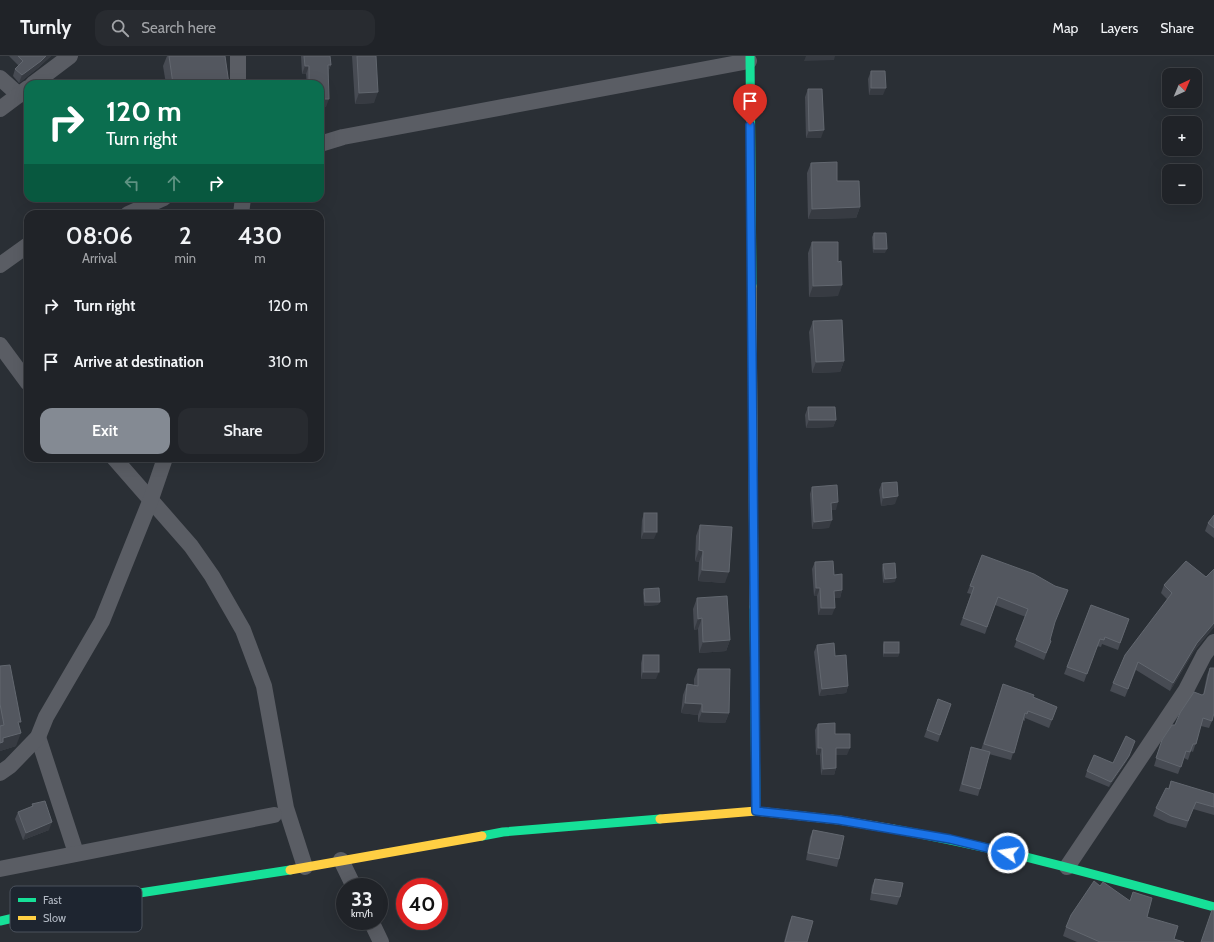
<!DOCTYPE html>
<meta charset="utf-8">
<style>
:root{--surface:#202328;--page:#282b30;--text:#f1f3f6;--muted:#a2a4a8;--line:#3d4045;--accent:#848a93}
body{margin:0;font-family:Cabin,sans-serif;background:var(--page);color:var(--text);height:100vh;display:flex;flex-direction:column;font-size:15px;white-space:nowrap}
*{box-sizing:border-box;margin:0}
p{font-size:13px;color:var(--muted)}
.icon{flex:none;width:22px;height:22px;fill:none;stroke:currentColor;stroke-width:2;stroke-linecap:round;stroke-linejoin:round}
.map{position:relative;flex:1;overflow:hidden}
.details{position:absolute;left:24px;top:154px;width:300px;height:252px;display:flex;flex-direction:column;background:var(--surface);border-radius:12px;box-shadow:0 4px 16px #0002,0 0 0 1px var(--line)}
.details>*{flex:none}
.top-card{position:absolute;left:24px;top:24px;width:300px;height:122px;border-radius:12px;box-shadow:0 4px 16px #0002,0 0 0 1px var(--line);background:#0b6e4f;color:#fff;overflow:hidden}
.needle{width:26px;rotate:44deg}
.tools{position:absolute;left:1162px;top:12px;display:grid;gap:8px}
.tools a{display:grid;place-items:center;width:40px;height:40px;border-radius:8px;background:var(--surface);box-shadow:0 4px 16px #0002,0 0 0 1px var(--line);font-size:20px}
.speed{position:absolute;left:336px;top:822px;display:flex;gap:8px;font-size:20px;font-weight:700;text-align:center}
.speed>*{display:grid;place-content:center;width:52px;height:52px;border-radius:50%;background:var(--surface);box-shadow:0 4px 16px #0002,0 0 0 1px var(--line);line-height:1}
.speed small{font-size:10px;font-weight:400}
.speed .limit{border:6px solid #d22;background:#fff;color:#111}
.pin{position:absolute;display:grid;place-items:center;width:34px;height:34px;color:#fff;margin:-41px -17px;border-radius:50% 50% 50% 0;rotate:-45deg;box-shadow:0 0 4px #0007}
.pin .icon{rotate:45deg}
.me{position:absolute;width:44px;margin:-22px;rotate:283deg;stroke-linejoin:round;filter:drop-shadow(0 0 3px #0008)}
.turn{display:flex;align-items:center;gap:14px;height:84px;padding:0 16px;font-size:18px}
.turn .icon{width:52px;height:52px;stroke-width:2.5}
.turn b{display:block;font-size:28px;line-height:34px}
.lanes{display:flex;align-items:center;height:38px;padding:0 16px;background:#0003;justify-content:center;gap:20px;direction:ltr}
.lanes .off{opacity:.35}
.eta{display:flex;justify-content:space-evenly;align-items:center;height:68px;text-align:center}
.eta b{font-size:24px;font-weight:600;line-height:28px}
.primary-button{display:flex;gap:8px;margin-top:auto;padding:8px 16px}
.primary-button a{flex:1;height:46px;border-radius:12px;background:var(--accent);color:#fff;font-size:16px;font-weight:600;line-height:46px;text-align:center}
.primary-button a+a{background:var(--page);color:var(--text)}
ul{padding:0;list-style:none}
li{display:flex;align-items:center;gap:12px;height:56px;padding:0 16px}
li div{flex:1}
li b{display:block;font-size:15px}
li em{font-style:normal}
header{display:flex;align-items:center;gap:24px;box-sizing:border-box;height:56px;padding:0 20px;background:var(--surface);border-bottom:1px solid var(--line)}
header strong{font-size:19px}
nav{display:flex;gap:22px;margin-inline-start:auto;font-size:14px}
.search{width:280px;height:36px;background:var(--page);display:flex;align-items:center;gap:10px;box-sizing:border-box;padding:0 14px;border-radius:12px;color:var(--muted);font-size:15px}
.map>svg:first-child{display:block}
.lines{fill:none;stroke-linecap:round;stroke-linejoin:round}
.street{stroke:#5a5d64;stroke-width:16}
.fast{stroke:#16e098;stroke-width:9}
.slow{stroke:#ffcf43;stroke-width:9}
.wall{fill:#474b53}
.shaded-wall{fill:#373b42}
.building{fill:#53575f;stroke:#62676f}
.route-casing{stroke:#114b97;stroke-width:10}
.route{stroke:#1a73e8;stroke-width:7}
.key{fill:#1e2530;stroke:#4b525d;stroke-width:1}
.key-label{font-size:11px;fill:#b4bbc6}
</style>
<header>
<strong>Turnly</strong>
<div class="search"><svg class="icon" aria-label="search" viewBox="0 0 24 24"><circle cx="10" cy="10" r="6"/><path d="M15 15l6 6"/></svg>Search here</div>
<nav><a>Map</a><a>Layers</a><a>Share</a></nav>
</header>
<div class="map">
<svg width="1214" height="886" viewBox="0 0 1214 886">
<rect width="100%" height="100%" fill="#2a2f35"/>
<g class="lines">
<!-- street -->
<g class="street">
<path d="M0,22L19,39"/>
<path d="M33,28L70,0"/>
<path d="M238,28V0"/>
<path d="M0,53L28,32"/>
<path d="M320,88L343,81L749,5"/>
<path d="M128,158L164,142"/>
<path d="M241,158L243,142"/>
<path d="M0,209L28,189"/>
<path d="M0,289L28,327"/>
<path d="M114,402L191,490L212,520L243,574L264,630L286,752L305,811"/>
<path d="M38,681L76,797"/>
<path d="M0,717L10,710L38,681L46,661L102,565L151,443L165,402"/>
<path d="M341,804L354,831"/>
<path d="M1067,811L1186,634L1204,599L1214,586"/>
<path d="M0,813L274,759"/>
<path d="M371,865L381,886"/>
</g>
<!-- fast -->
<g class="fast">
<path d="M750,0L752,230"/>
<path d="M754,551L756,755"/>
<path d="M893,773C1002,792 1108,822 1214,851"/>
<path d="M482,780L503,776L660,763"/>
<path d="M0,865L87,845L290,814"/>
</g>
<!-- slow -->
<g class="slow">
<path d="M752,230L754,551"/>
<path d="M660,763L756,755L839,764L893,773"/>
<path d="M290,814L482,780"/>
</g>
</g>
<!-- wall -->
<g class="wall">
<path d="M9,0H51L38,12L19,27L13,20L15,13L19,10Z"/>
<path d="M167,0H225L229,28H166L163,10Z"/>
<path d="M301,0H330L331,9L328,16L326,51H320V28H307L306,18H302Z"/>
<path d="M352,0H376L374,47L355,48Z"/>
<path d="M871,15L883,39H869L868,23Z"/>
<path d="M808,33L821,82H806L805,41Z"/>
<path d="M811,107L837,125L860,151L856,162L808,163L807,117Z"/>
<path d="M874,177L885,197H873L872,181Z"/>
<path d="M812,186L838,240L809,241L808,197Z"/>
<path d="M813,265L844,305L840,316L812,317L809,276Z"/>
<path d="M808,351L836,364L833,371L806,372L805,359Z"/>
<path d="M882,427L895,448L881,450L879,434Z"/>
<path d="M812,431L836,454H831L829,472L812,473L810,438Z"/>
<path d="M644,457L654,483H641L642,464Z"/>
<path d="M1214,459V482L1205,475L1208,467Z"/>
<path d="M700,469L725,527L698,525L699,506L695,505L696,480Z"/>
<path d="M982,499L1054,569L1050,584L1051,585L1044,604L1014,591L1026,561L995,549L985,578L960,569L971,538L967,537Z"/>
<path d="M815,506L834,519L842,534L840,542H834L832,559H818L817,540H814L812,513Z"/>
<path d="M883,508L895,526L883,527L882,512Z"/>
<path d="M1214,513V571L1194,595L1170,635L1136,614L1125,641L1110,635L1113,627L1167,543L1161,537L1164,529L1206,521Z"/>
<path d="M644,533L658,549L644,550L643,537Z"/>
<path d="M697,542L730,584L726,595L699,597L698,573L694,574L693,553Z"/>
<path d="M1091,549L1129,563L1118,594L1102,588L1101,591L1097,590L1084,626L1064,618Z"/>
<path d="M884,586L899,597L898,601H883V589Z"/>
<path d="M817,589L835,600L848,630L846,637L819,640L814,596Z"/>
<path d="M643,599L656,623H641V607Z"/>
<path d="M0,610L19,670L16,690L0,695Z"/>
<path d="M1210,612L1212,665L1209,672L1201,670L1193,696L1191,695L1188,704L1184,702L1178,718L1154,710L1162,684L1203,639L1207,619Z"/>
<path d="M698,613L729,657L725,667L698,666V659L681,657L683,639L687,628L694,629V623Z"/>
<path d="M1003,628L1033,641L1057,651L1049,672L1025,662V665L1023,664L1011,704L989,698L980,733L978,740L959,735L969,698L971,691L981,694Z"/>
<path d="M938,643L951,648L938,686L924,681Z"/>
<path d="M818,668L835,678L847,699H836V712L834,719H821L820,699H816L815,674Z"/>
<path d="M1133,690L1126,706L1109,731L1085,721L1087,715L1113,707Z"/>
<path d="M1171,725L1214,738V759L1193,753L1186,772L1168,767L1153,760L1156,752L1168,733Z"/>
<path d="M32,748L49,774L23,784L15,763L18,756L32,751Z"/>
<path d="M813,774L839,803L837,811L806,804L810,781Z"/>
<path d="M875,823L900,841L897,849L870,844L872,830Z"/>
<path d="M1100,830L1130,845L1133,836L1147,861L1174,883L1184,886H1077L1063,880L1066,871Z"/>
<path d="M792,860L807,886H784L789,867Z"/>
</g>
<!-- shaded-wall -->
<g class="shaded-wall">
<path d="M46,0H51L38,12L19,27L22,19Z"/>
<path d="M806,0H835L834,4L804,5Z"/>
<path d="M328,9H331L328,16Z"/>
<path d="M305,10H309L306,18H302Z"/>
<path d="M871,32H886L883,39H869Z"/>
<path d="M378,36L374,47L355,48L359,37Z"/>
<path d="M320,43H329L326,51H320Z"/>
<path d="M824,74L821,82H806L809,75Z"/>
<path d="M860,151L856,162L808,163L812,153Z"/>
<path d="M874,193H887L885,197H873Z"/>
<path d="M842,229L838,240L809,241L813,230Z"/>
<path d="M844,305L840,316L812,317L816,306Z"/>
<path d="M809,364H836L833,371L806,372Z"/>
<path d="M898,440L895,448L881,450L883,442Z"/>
<path d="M838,446L836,454H828L831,447Z"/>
<path d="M832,464L829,472L812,473L814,466Z"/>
<path d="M644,476H657L654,483H641Z"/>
<path d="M699,494L703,495L699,506L695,505Z"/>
<path d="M702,514L729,516L725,527L698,525Z"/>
<path d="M896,522L895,526L883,527L885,523Z"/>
<path d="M816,532H820L817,540H814Z"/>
<path d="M842,534L840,542H831L834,535Z"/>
<path d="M645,546H660L658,549L644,550Z"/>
<path d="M821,552H835L832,559H818Z"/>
<path d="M702,562L698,573L694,574L698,563Z"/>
<path d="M1214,567V571L1194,595L1170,635L1173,627L1197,587Z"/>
<path d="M730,584L726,595L699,597L703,586Z"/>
<path d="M884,597H899L898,601H883Z"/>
<path d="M643,616H659L656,623H641Z"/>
<path d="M848,630L846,637L819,640L822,633Z"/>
<path d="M685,647L702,648L698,659L681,657Z"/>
<path d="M702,656L729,657L725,667L698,666Z"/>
<path d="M21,677L16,690L0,695V687L3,682Z"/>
<path d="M1135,685L1126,706L1109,731L1111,726Z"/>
<path d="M818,692H822L820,699H816Z"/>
<path d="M836,692H850L847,699H833Z"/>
<path d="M836,712L834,719H821L823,713Z"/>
<path d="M52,766L49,774L23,784L26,777Z"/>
</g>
<!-- building -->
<g class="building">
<path d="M18,0H46L41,5L22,19L15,13L23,5Z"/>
<path d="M169,0H225L229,28H173Z"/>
<path d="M304,0H330L331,9H328L329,43H320V28H309V10H305Z"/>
<path d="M357,0H376L378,36L359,37Z"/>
<path d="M871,15H885L886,32H871Z"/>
<path d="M808,33H822L824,74L809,75Z"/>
<path d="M837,106V125H859L860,151L812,153L811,107Z"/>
<path d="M874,177H886L887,193H874Z"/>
<path d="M812,186H838V206L841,205L842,229L813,230Z"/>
<path d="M842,264L844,305L816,306L813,265Z"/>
<path d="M808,351H835L836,364H809Z"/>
<path d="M897,426L898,440L883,442L882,427Z"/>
<path d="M837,429L838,446L831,447L832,464L814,466L812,431Z"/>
<rect x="644" y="457" width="13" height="19"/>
<path d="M1214,459V472L1208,467Z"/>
<path d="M700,469L732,471L729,516L702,514L703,495L699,494Z"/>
<path d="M982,499L1034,518L1055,530L1068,534L1055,566L1050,584L1051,585L1046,597L1016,584L1028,553L998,541L987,571L963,562L974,531L970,530Z"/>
<path d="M833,505L834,519L842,518V534L834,535L835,552H821L820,532H816L815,506Z"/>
<path d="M1186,505L1206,521L1214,513V567L1197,587L1173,627L1138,606L1128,633L1113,627L1125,599L1172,537L1164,529Z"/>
<path d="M895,507L896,522L885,523L883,508Z"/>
<path d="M659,532L660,546H645L644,533Z"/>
<path d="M727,540L730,584L703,586L702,562L698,563L697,542Z"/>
<path d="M1091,549L1129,563L1120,587L1105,581L1104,584L1100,583L1087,618L1067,611Z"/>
<rect x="884" y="586" width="15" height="11"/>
<path d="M834,587L835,600L846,599L848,630L822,633L817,589Z"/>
<rect x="643" y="599" width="16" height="17"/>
<path d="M10,609L21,666H18L21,677L3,682V686L0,687V670L4,669L0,648V610Z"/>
<path d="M1210,612H1214V657L1212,665L1203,662L1196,688H1193L1190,696L1186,695L1181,711L1156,702L1162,684L1172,669H1175L1180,657L1194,636L1202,639L1204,638Z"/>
<path d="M698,613H730L729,657L702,656V648L685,647L687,628L698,630Z"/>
<path d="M1003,628L1034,639L1033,641L1057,651L1052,664L1028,655L1027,658L1025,657L1014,697L984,688Z"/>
<path d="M938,643L951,648L940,679L927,674Z"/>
<path d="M835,667V678H850V692H836V712L823,713L822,692H818V668Z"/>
<path d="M1126,680L1135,685L1129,700L1111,726L1087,715L1094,699L1113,707Z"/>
<path d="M971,691L990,696L980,733L962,728Z"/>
<path d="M1171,725L1214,738V751L1196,746L1188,765L1171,760L1156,752L1166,732L1169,733Z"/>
<path d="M45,745L52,766L26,777L18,756L33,750L32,748Z"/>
<path d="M813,774L844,780L839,803L808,797Z"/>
<path d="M875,823L903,827L900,841L872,837Z"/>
<path d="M1094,825L1100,830L1103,826L1130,845L1133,836L1152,842L1147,861L1178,870L1174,883L1184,886H1100L1066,871L1071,859Z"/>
<path d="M1212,854L1214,855V886H1201Z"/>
<path d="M792,860L813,865L807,886H785Z"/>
</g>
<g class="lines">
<!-- route casing -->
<g class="route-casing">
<path id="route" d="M750,69L756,755L839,764L950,783L1008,797"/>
</g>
<!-- route -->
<use href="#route" class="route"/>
</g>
<!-- legend -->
<rect x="10" y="830" width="132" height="46" rx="6" class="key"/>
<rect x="18" y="842" width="18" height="4" fill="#16e098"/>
<rect x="18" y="860" width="18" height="4" fill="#ffcf43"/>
<g class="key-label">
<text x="43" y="848">Fast</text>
<text x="43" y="866">Slow</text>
</g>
</svg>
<div class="tools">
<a><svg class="needle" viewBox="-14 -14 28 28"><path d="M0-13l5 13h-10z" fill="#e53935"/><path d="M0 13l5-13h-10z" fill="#a2a4a8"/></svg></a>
<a>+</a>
<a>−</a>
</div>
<div class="speed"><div>33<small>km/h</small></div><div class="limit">40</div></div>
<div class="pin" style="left:750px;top:69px;background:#d93025"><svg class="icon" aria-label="arrive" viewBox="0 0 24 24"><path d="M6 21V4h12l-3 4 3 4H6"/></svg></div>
<svg class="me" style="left:1008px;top:797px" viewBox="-20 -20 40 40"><circle r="17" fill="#1a73e8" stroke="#fff" stroke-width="3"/><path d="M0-11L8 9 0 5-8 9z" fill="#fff"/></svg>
<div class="top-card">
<div class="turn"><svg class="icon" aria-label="right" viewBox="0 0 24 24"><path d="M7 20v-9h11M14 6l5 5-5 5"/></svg><div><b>120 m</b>Turn right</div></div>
<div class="lanes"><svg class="icon off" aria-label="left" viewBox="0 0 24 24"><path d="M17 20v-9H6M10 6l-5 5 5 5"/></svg><svg class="icon off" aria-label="ahead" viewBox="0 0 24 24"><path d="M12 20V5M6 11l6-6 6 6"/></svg><svg class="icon" aria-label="right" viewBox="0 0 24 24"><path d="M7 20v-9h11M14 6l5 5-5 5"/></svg></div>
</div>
<section class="details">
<div class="eta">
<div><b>08:06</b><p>Arrival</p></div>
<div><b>2</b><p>min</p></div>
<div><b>430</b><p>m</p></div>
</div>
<ul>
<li><svg class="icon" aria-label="right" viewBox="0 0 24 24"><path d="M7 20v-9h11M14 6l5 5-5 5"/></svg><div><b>Turn right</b></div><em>120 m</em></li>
<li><svg class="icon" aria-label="arrive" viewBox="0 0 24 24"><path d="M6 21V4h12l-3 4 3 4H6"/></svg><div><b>Arrive at destination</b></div><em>310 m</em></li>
</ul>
<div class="primary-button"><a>Exit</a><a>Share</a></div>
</section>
</div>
